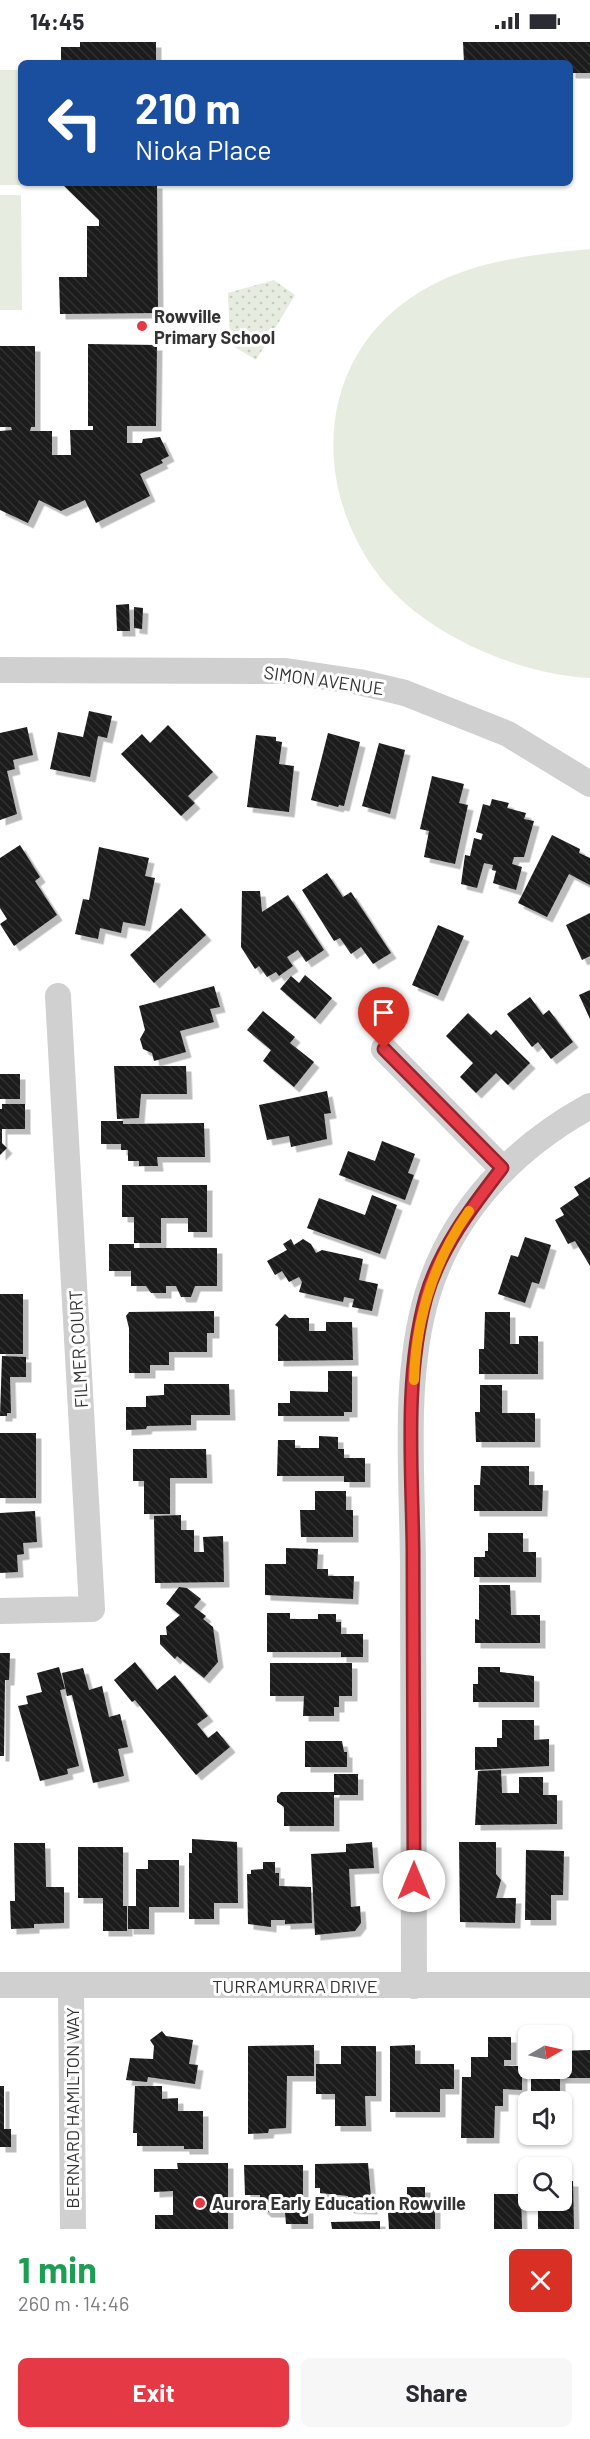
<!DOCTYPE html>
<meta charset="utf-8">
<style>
:root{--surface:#fff;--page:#f7f7f7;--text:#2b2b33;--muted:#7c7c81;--accent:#e63946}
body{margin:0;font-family:Barlow,sans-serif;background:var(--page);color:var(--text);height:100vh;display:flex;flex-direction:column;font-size:22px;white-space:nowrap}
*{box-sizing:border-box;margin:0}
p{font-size:20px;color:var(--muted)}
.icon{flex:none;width:33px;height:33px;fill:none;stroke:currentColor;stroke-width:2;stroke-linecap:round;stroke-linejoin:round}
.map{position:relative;height:2187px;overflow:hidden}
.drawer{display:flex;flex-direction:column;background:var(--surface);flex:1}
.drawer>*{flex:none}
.banner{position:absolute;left:18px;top:18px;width:555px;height:126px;border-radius:9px;box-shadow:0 2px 4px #0004;background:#1a4fa0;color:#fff;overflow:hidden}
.needle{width:39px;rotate:81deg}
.controls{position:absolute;left:518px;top:1983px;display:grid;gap:12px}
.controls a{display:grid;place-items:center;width:54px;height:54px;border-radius:9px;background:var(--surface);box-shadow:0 2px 4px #0004;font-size:30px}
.pin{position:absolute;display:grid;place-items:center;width:51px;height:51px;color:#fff;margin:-62px -26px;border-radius:50% 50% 50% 0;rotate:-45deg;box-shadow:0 0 6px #0007}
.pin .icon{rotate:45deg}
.me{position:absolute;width:66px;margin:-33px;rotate:0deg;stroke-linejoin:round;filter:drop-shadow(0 0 4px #0008)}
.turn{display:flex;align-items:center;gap:21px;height:126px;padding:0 18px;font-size:27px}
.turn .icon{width:78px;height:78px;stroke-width:2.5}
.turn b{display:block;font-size:42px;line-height:51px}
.round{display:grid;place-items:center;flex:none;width:63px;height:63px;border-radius:9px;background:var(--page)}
.overview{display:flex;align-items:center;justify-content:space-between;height:102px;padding:0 18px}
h1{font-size:36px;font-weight:700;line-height:45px;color:#1e9e55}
.primary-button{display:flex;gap:12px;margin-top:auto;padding:12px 18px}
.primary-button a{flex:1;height:69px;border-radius:9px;background:var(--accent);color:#fff;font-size:24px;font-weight:700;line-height:69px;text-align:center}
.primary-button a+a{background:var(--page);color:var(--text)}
.status{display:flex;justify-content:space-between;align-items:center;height:42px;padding:0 30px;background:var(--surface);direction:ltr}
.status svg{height:16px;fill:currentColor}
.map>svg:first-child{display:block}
.grass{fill:url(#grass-dots)}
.garden{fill:#e6ecdf}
.building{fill:url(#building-back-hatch);filter:url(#shadow)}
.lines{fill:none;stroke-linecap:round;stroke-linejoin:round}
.street{stroke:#d0d0d0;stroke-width:26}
.route-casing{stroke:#96252e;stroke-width:15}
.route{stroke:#e63946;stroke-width:10}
.slow{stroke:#f59e0b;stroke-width:10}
.poi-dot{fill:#e63946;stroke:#fff;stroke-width:2}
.labels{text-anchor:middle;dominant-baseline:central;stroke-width:6;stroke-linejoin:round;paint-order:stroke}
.poi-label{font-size:18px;font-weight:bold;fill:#333;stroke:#fff;text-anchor:start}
.street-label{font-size:18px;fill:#333;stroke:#fff}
</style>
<div class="status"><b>14:45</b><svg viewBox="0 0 49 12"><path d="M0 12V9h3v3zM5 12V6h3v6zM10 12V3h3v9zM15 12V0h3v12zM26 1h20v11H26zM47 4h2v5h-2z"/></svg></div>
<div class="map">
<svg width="590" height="2187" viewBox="0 0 590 2187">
<defs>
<pattern id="grass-dots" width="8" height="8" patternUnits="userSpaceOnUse" patternTransform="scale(1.5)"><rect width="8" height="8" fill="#e6ecdf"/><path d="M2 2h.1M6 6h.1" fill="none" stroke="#c6cbc0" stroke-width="1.8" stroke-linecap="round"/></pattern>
<pattern id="building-back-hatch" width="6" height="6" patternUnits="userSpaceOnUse" patternTransform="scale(1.5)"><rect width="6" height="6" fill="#1a1a1a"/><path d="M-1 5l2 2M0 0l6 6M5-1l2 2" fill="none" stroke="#333"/></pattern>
<filter id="shadow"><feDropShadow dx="5.5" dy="5.5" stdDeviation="0" flood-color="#0004"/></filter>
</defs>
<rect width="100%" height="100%" fill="#fff"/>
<!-- grass -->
<path class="grass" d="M274,238L295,253L256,318L230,302L228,251Z"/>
<!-- garden -->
<g class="garden">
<path d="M0,28H21V141L24,143H0Z"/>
<path d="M0,153H21L22,268H0Z"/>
<path d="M590,207V636C515,632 418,590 374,527C306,430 322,300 432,243C480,218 537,212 590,207Z"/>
</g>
<!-- building -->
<g class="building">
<path d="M80,0H156V21H61V5H80Z"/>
<path d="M463,0H590V31H570V21H464Z"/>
<path d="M61,141H157L158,271L60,272L59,235H87V184H99V178Z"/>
<path d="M88,302L157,303L156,384H127V401H142L143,397L160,395L169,414L161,418L163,421L140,432L150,454L96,481L85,458L61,469L39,458L28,481L0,468V389L12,388L11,385H0V304H35V385H31L30,389H52V413H71L70,388H93V384H88Z"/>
<path d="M129,562L130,589H117L116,563Z"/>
<path d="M134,565L143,566L142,587L134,586Z"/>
<path d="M89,669L112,674L107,696L98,694L90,735L50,727L58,690L83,695Z"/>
<path d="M168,683L213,730L188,754L195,761L181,774L121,712L142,692L150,701Z"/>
<path d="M27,685L33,713L13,718L15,727L7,729L17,772L0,778V691Z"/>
<path d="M328,691L360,700L344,764L339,763L338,765L311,758Z"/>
<path d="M256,693L276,695V699L282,700L279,722L294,724L289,770L247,765Z"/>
<path d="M379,701L405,708L390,772L362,764Z"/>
<path d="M432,734L464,742L459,761L468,763L455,822L424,815L429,789L420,787Z"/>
<path d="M492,757L509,761L507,766L526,771L524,777L534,779L524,815H514L512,822L522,825L516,848L493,841L496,829L492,828L493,823L484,821L477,846L461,842L465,813L470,814L474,796L481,798L483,792L476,790L483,762L490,764Z"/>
<path d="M552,793L580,807L579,811L590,816V843L569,832L547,875L518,861Z"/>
<path d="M20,803L40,835L35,839L57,873L14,904L0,882L7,877L0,866V816Z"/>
<path d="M99,805L149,816L145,834L155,836L145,884L123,880L121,891L100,886L98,897L75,892L83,857L89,858Z"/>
<path d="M327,831L343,855L351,850L391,911L373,922L361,905L351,912L340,896L334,899L302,848Z"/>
<path d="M242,849H260L262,870L288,853L324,908L306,920L298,908L287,915L293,924L279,934L276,930L267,935L259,924L255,927L241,905Z"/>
<path d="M181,866L206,893L154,941L130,913Z"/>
<path d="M590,871V914L582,918L566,883Z"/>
<path d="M438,883L464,894L438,954L412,943Z"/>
<path d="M305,933L332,956L315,977L280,947L291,934L299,941Z"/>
<path d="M214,944L220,965L210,967L214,980L180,989L186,1010L154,1019L152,1011L143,1007L140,997L145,988L139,964Z"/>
<path d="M590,948V977L579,953Z"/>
<path d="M530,955L543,973L549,968L573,1000L551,1017L538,1000L532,1005L507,972Z"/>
<path d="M263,969L295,995L290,1001L314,1020L294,1045L263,1019L271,1008L247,988Z"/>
<path d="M468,971L491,993L496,988L530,1021L508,1043L496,1031L476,1051L460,1035L473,1021L446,994Z"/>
<path d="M114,1024H186L187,1052H141L139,1076L117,1077Z"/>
<rect x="0" y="1032" width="20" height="25"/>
<path d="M327,1049L331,1071L324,1072L327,1097L291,1105L289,1094L267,1098L259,1063Z"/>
<path d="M2,1062H25V1087H2V1101L7,1106L0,1113V1067H2Z"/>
<path d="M101,1079H123V1082L204,1081L205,1115H157L158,1124H139V1119H128V1108H121V1102H101Z"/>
<path d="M382,1099L415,1112L408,1131L414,1133L405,1158L339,1133L348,1109L375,1119Z"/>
<path d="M590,1135V1224L575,1199L568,1202L555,1178L564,1173L560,1166L579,1153L574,1145Z"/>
<path d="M122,1143H207V1190H188V1176H161V1201H134V1175H122Z"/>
<path d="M372,1153L397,1163L380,1212L307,1186L319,1156L365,1173Z"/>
<path d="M525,1195L551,1203L539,1242L532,1240L525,1261L498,1252L511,1213L518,1215Z"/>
<path d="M291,1197L294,1203L303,1197L311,1202L316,1211L322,1208L363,1217L359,1238L378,1242L372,1269L352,1265L354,1257L344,1255L343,1260L299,1250L302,1240L299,1235L289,1240L282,1229L275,1233L267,1219L287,1208L283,1202Z"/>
<path d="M109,1202H134V1206H217V1244H195L191,1255H181L176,1244H166V1251H151L146,1244H131V1229H109Z"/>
<rect x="0" y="1252" width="23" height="60"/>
<path d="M214,1269V1291H207V1310H169V1323H150V1331H129V1286L126,1274L129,1270Z"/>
<path d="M485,1270H510V1302H519V1294H538V1332H479V1307H484Z"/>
<path d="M285,1272L289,1276H309V1289H326V1280H352L353,1318L278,1319V1285L275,1283Z"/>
<path d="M2,1314L26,1315V1335H10L11,1371H7V1374H0Z"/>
<path d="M328,1329H352V1370H344V1374H278V1361H290V1349L328,1350Z"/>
<path d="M164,1342H229L230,1373H191V1383L147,1384L146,1387L126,1388V1365H146V1354L164,1353Z"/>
<path d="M480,1343H502V1371H535V1400H476L475,1370H480Z"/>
<rect x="0" y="1391" width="36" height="65"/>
<path d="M319,1394L338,1395V1407H344V1416H365V1440H344V1434H277L278,1398H295V1406H319Z"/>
<path d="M133,1407H206L207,1436H170V1472H144V1439H133Z"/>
<path d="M481,1424H529V1443H543L542,1469H474V1443H480Z"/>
<path d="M315,1449H346V1468H353V1495H301L300,1468H315Z"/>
<path d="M35,1469L37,1500L23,1501L24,1512L17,1513L18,1530L0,1531V1471Z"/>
<path d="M181,1473V1488H194V1510H204L203,1495L223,1494L224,1540L155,1541L154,1474Z"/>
<path d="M488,1491H523V1510H536V1535H474V1515H485V1509H488Z"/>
<path d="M286,1506L318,1507L317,1527H328V1534H354L353,1557L265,1553V1522H286Z"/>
<path d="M479,1543H510L511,1573H540V1601H475V1577L479,1578Z"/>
<path d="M179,1545L187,1546L201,1557L194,1565L206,1574L203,1577L213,1585L218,1620L204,1636L177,1614L175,1617L160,1602V1593H167L166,1585L180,1573L166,1562Z"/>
<path d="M267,1571H290V1577H318V1572H336V1580H341V1592H363V1615H341V1610H267Z"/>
<path d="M0,1611H10L9,1638H5L4,1714H0Z"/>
<path d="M135,1620L157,1648L175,1633L208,1674L197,1682L208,1696L217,1689L230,1705L196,1733L135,1658L132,1660L114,1638Z"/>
<path d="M270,1621H352V1654H339V1665H334V1674H303L304,1654H270Z"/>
<path d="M59,1625L65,1647L60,1648L79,1724L67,1727L68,1732L40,1739L18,1664L28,1662L26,1654L42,1650L37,1631Z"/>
<path d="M478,1625H500V1630L534,1634V1660H473V1642H478Z"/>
<path d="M83,1626L89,1648L102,1644L109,1675L120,1672L128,1705L118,1707L124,1734L93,1741L72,1653L67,1654L62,1631Z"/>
<path d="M502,1678H534V1698L549,1697V1724L475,1728V1705H497V1696H502Z"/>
<path d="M305,1699H342L344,1710H347V1725H305Z"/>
<path d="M501,1728L502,1751H519V1735H543V1753H557V1782L475,1783L478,1729Z"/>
<path d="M334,1732H358V1753H334V1784H284V1765L277,1760V1754L281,1750H334Z"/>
<path d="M192,1797L237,1800L238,1861H214V1877H189V1811H192Z"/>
<path d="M372,1800L374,1826L349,1827L351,1865L360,1864L361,1881L355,1889L315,1893L311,1812L346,1810V1802Z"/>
<path d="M459,1800H496V1832L501,1838L496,1856H516L515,1881L460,1880Z"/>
<path d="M14,1801H45L46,1845H64V1881L34,1882V1886L11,1887L10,1859H15Z"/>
<path d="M78,1805H123V1864H127V1889H103V1856H78Z"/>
<path d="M526,1808L564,1809L563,1853H551V1878H525Z"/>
<path d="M148,1818H179V1865H149V1887H128V1864H136V1827H148Z"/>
<path d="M263,1820H275V1831H279V1844L311,1845L312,1881L285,1882V1878H271V1885L248,1882L247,1832H251V1828L263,1827Z"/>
<path d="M162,1989L166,1994L193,1998L189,2022L198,2023L195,2042L148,2035L147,2040L126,2038L130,2016L153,2017L154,2004L150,1998Z"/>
<path d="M488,1995H511V2018H504V2024H522V2048L503,2047V2064H495L494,2096H461L462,2035H471V2015H488Z"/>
<path d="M314,2003V2034H287L286,2086L269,2087L268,2091L248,2092V2004Z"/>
<path d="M415,2003V2022H454V2047H440V2070H390V2004Z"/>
<path d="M341,2004H376V2054H365L366,2084H335V2052H316V2022H341Z"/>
<path d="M590,2008V2036H560V2060H531V2026H561V2009Z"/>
<path d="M0,2044H4V2087H11V2105H0Z"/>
<path d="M135,2044H162V2057L178,2056V2069H203V2107H184V2104H137V2091H133Z"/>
<path d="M177,2121H228V2187H155V2173H173V2149L154,2150V2127H178Z"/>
<path d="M368,2121L372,2167L348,2166V2154L320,2151V2146H315V2122Z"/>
<path d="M244,2123H303V2166H308V2182H286L285,2170H266L260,2164V2153H245Z"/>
<path d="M561,2139H573L574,2187H538V2158H561Z"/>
<path d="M407,2145H425V2155H435V2187H389L388,2170H407Z"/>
<path d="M494,2152H521L522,2187H494Z"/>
<path d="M380,2179V2187H332L331,2180Z"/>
</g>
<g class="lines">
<!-- street -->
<g class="street">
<path d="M0,628L286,629L359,640L405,651L508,692L590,742"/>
<path d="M384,1007L502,1126"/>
<path d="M0,1569L92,1567L58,954"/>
<path d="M0,1943H590"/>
<path d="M71,1944L73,2187"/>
<path d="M414,1944C414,1805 414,1667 413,1529C413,1442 402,1337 427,1254C452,1169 515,1105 590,1064"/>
</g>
</g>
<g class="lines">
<!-- route casing -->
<g class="route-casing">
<path id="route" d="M384,1007L502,1126C472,1165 440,1206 426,1255C404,1335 412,1424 413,1508C414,1618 413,1729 414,1839"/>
</g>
<!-- route -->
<use href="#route" class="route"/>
<!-- slow -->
<path class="slow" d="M414,1338C416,1277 434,1219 469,1169"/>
</g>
<!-- markers -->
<g class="poi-dot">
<circle cx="142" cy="284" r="6"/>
<circle cx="200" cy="2161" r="6"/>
</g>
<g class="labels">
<!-- poi labels -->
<g class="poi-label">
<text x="154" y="274">Rowville<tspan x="154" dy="21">Primary School</tspan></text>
<text x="212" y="2161">Aurora Early Education Rowville</text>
</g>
<!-- street labels -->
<g class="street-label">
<text transform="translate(324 638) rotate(8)">SIMON AVENUE</text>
<text transform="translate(78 1307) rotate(-93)">FILMER COURT</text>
<text x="295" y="1944">TURRAMURRA DRIVE</text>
<text transform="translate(72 2066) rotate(-90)">BERNARD HAMILTON WAY</text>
</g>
</g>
</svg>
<div class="controls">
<a><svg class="needle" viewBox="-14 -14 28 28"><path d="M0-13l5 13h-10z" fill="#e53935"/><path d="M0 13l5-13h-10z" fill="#7c7c81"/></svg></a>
<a><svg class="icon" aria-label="sound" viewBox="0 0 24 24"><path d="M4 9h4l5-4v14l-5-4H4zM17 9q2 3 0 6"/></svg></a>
<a><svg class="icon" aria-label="search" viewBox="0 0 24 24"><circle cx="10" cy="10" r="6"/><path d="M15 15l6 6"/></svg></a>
</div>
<div class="pin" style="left:384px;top:1007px;background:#d93025"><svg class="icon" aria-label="arrive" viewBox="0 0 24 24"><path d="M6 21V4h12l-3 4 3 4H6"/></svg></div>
<svg class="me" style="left:414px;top:1839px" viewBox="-20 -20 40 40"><circle r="19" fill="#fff"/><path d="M0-13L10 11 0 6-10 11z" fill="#e63946"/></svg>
<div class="banner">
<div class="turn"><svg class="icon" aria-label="left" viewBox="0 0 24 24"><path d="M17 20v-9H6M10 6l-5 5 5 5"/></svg><div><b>210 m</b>Nioka Place</div></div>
</div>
</div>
<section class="drawer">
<div class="overview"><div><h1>1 min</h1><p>260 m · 14:46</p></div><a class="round" style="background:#d93025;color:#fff"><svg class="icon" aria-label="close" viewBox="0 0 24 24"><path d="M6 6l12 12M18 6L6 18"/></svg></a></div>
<div class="primary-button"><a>Exit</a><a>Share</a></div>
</section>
